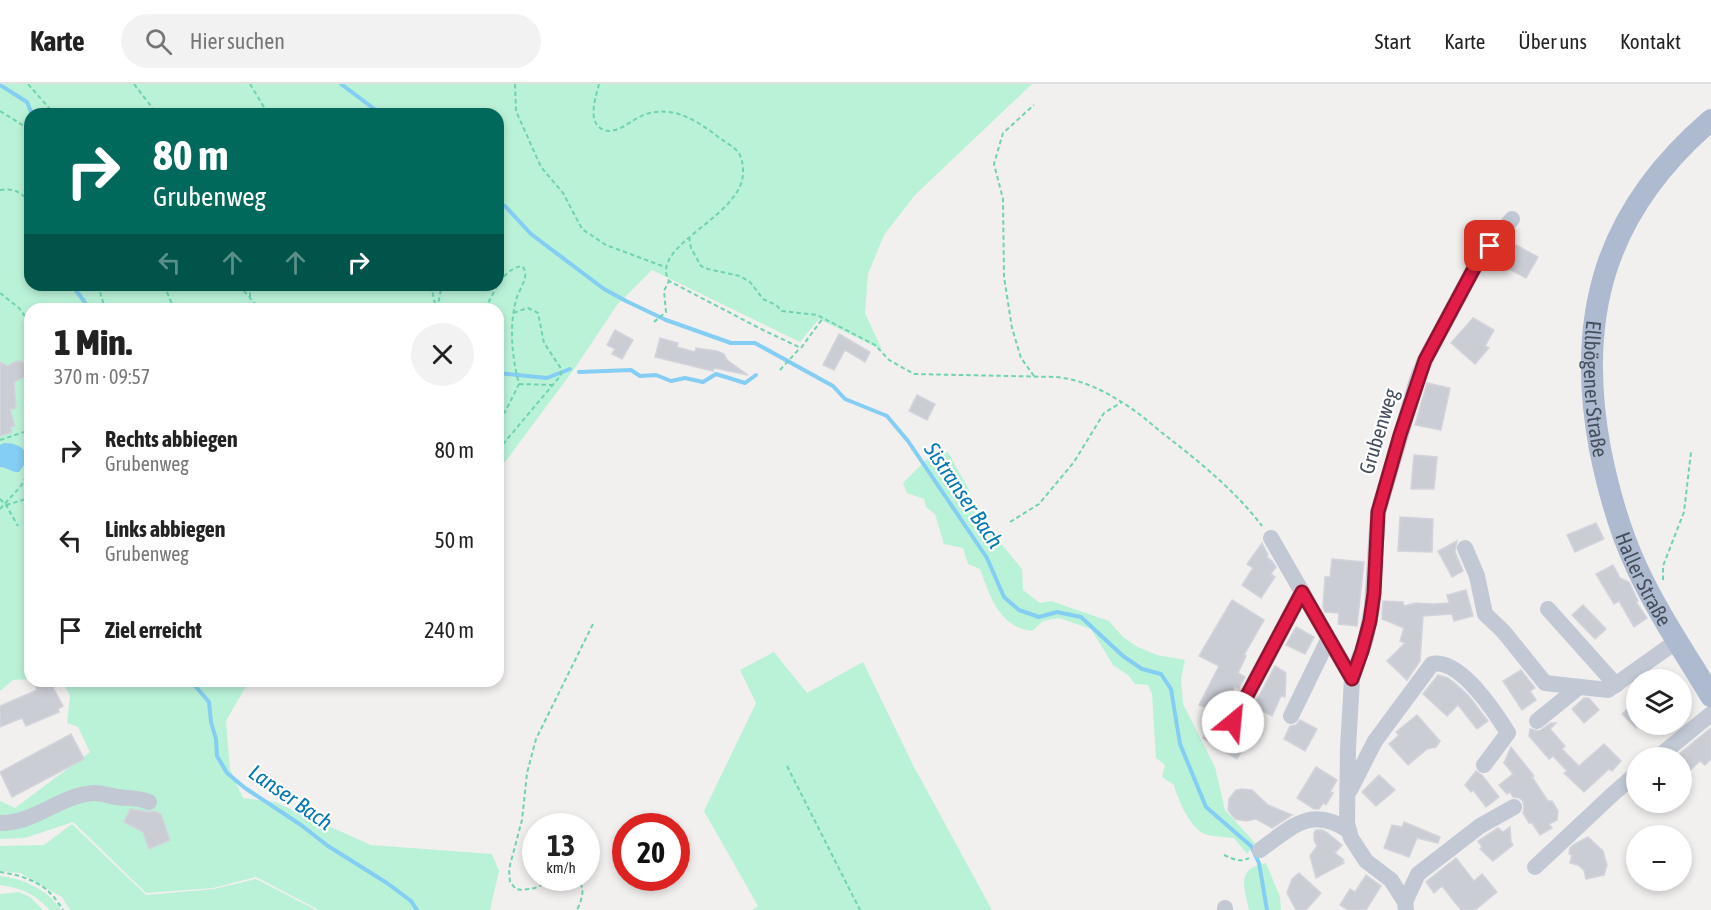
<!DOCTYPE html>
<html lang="de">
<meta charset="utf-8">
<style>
:root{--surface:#fff;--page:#f2f2f2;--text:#222;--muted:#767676;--line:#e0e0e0}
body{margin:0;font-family:"Asap Condensed",sans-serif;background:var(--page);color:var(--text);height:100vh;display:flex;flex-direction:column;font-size:22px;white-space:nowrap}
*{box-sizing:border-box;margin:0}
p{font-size:20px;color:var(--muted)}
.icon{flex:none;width:33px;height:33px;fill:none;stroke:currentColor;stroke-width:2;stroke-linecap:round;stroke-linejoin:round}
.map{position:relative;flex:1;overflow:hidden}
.drawer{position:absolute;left:24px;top:219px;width:480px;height:384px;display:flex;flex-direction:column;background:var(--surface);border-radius:18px;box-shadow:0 3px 9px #0003}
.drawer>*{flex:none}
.hud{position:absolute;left:24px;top:24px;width:480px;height:183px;border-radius:18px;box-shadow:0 3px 9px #0003;background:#00695c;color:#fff;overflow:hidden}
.controls{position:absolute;left:1626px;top:585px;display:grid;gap:12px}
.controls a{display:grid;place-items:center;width:66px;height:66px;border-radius:50%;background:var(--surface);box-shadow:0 3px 9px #0003;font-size:30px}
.speed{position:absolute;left:522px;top:729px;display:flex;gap:12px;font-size:30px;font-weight:700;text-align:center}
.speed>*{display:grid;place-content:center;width:78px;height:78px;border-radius:50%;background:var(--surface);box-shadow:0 3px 9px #0003;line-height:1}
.speed small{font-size:15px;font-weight:400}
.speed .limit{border:9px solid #d22;background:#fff;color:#111}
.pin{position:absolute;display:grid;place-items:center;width:51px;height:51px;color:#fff;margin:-26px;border-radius:12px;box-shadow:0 3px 9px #0006}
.me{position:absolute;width:66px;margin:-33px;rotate:28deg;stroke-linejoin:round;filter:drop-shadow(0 0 4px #0008)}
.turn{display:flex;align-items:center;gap:21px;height:126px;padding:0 30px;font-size:27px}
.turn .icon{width:78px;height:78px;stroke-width:2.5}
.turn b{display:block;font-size:42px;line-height:51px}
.lanes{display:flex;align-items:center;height:57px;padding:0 30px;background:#0003;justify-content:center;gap:30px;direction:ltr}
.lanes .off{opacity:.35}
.round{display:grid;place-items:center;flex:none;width:63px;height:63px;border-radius:32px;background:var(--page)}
.summary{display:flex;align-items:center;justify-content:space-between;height:102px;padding:0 30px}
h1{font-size:36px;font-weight:800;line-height:45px}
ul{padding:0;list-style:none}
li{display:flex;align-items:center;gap:18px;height:90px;padding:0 30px}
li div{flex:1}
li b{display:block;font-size:22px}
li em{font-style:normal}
header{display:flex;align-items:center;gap:36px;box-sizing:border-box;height:84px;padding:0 30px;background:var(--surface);border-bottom:2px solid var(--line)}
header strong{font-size:28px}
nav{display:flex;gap:33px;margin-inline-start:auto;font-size:21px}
.search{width:420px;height:54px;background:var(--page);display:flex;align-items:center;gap:15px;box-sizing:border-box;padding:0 21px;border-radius:33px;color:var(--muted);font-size:22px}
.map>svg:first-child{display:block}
.green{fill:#baf2d8;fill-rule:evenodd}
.water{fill:#84cdf3}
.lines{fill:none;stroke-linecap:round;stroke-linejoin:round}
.stream{stroke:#84cdf3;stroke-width:4}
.building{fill:#cbcdd5;stroke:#d3d4db;stroke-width:1.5}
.path{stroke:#70d3b0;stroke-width:2;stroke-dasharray:4.5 3;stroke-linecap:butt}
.minor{stroke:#c2c9d5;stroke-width:16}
.major{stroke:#adbad0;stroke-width:22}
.route-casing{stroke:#92132f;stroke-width:15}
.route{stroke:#e11d48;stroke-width:10}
.labels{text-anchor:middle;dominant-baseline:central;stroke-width:4.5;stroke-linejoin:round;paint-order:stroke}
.street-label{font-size:21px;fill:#464f5e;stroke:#fff}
.water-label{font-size:22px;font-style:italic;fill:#0277b5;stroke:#fff}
</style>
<header>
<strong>Karte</strong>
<div class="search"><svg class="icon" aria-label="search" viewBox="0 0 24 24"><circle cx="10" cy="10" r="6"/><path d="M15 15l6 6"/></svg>Hier suchen</div>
<nav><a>Start</a><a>Karte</a><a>Über uns</a><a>Kontakt</a></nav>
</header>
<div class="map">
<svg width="1711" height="826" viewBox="0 0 1711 826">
<rect width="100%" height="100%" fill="#f2efef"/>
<!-- green -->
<g class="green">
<path d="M0,0H1032L915,111L884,151L868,190L865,229L882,266L819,235L800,258L652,186L617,221L575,284L499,386L501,391L498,393V225H30V595L13,596L0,607ZM30,30H498V201H30Z"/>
<path d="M948,368L969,406L972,424L979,435L980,443L999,457L1022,485L1023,506L1040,519L1051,517L1109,537L1123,553L1138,563L1157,571L1185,576L1181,595L1183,620L1215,683L1225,726L1255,759L1247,770L1234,754C1226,753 1213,753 1205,750C1190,744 1178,716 1174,701L1162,693L1165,681L1156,674L1152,610L1148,601L1135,600L1128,591L1113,581L1091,545L1059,534L1043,537L1032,547C999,543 990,512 980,485L968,480L963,464L944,460L935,430L926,423L924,415L907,409L903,399L933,369Z"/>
<path d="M774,568L807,609L863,578L913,681L992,826H752L758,822L704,727L756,619L740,586Z"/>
<path d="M62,597H249L226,637L230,685L243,714L275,718L371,761L492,770L499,787L490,826H319L256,793L213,804L146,809L73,738L25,754L0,755V717L15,724L90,668L78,643L67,639L70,612Z"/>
<path d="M72,740L146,811L214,805L256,795L316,826H70L62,813L42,802L20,789L0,787V762L44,761Z"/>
<path d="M1266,779L1280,813L1281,826H1249C1244,802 1236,785 1266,779Z"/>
<path d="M0,792C22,794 49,806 61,826H50C33,809 24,805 0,801Z"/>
<path d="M19,808L30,813L43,826H0V810Z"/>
</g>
<!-- water -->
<path class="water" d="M4,359C24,359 34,371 19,388C12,389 7,383 0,383V361Z"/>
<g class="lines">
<!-- stream -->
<g class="stream">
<path d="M341,0L381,30"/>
<path d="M0,1L27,18L32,30"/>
<path d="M498,121L505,122L531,150L604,205L626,217L666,236L731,259H755L833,302L845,315L887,332L908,357L987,474L1004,513L1019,526L1039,533L1057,528L1081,533L1123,572L1142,585L1161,590L1171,605L1180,660L1206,723L1251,762L1259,779L1267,826"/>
<path d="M72,201L86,220L88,225"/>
<path d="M579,288L631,286L640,292L656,291L671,297L685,294L703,298L716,290L745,299L756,291"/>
<path d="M498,289L547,294L570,285"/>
<path d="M191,597L209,618L211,638L216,655L217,672L227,689L245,704L301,741L328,762L387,799L411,817L417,826"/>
</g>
</g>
<!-- building -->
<g class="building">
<path d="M1516,161L1538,173L1526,194L1505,183Z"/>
<path d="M1473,234L1494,246L1485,262L1489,264L1475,280L1451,259Z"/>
<path d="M615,246L633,256L622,275L612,270L615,265L607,261Z"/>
<path d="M839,250L870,268L865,278L845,266L834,286L823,281Z"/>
<path d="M660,254L678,259L677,263L695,268L696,264L717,267L724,270L727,276L748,291L714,284L713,287L655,273Z"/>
<path d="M16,277L22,278L27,284L24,293L14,298L16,324L10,326L15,342L10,343L12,348L0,352V278L8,282Z"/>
<path d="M1427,299L1450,304L1441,346L1415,341Z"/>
<path d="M917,311L935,320L927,336L909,327Z"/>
<path d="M1414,371L1437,373L1434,405H1411Z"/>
<path d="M1400,433L1433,435L1432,468L1398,467Z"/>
<path d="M1596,439L1604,455L1575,468L1567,451Z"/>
<path d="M1457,457L1455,468L1463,487L1452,493L1438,467Z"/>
<path d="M1262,459L1268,471L1267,473L1272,477L1276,483L1271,490L1275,493L1261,514L1242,501L1253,484L1247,480Z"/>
<path d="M1332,475L1364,478L1357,542L1338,540L1339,529L1325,528L1323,523L1325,493H1330Z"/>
<path d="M1613,481L1620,494L1629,498L1638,517L1636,518L1647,534L1634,543L1619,517L1614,520L1596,490Z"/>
<path d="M1466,506L1473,532L1454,537L1452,530L1423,532L1420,577L1407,596L1387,577L1405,559L1400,557L1404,544L1382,535L1383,517L1403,518L1404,522L1415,519L1433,520L1449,519L1447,511Z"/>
<path d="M1232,516L1264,536L1244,571L1246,572L1238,589L1245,593L1239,604L1235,602L1224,624L1209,625L1199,621L1219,582L1199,572Z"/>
<path d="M1583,521L1606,545L1595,555L1572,531Z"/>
<path d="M1296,543L1314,553L1305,570L1286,561Z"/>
<path d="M1275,582L1286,589L1285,613L1281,612L1272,632L1262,627L1249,631Z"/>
<path d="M1521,586L1535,604L1530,607L1536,616L1522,626L1503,597Z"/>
<path d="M1438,591L1448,594L1457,601L1468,611L1488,637L1477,645L1458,621L1447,632L1423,610Z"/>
<path d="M50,598L63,622L58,625L59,628L26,642L22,634L0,643V622L37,606L36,603Z"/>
<path d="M1584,614H1589L1599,626L1584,639L1572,625Z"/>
<path d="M1636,617V644L1622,630Z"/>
<path d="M1417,631L1440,657L1436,663L1427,665L1408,681L1389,660L1399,651L1396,648Z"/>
<path d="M1300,636L1317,645L1305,667L1284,655L1290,642L1296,641Z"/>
<path d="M1551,639H1556L1550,645L1565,662L1562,665L1579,682L1604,660L1621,677L1612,687L1609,685L1584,708L1564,689L1567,687L1553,672L1549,675L1529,652L1530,645L1539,647Z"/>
<path d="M1211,641L1245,662L1237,675L1203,654Z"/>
<path d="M1711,644V675L1705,681L1700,677L1687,689L1682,684V674H1674Z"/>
<path d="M71,650L84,675L12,713L0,688Z"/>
<path d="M1511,663L1534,692L1532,693L1548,717H1552L1558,727L1557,736L1549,740L1552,744L1540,751L1532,739H1529L1523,729L1524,724L1523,717L1519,714L1513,713L1510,708L1507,710L1499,701L1513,690L1504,679Z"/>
<path d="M1316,683L1337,696L1330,708L1333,709L1326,721L1323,719L1319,725H1314L1297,714Z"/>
<path d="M1476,687L1482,691L1499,713L1486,723L1473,706L1471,708L1465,701Z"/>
<path d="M1379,691L1395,706L1376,722L1362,708Z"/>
<path d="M1242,705L1252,706L1268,721L1292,731L1272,744L1256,735L1246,737L1235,735L1228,726L1229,715L1236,706Z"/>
<path d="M130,725L150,728L154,727L161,730L170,756L149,765L143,748L124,738Z"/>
<path d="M1404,738L1440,753L1438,759L1417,754L1409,773L1384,764L1392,741L1402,743Z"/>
<path d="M1510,743L1511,758L1513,761L1493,777L1480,765L1482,763L1478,757L1498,744L1503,748Z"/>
<path d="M1322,746L1326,748L1342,761L1335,769L1344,776L1342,778L1344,779L1316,794L1310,772L1317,762L1314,756V749L1316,746Z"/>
<path d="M1588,753L1603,767L1607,781L1604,791L1586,795L1584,786L1578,781L1570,779L1572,771L1569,770L1570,764L1575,760Z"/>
<path d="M1456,774L1474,797L1482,790L1497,808L1475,826H1461L1442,802L1434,809L1426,798Z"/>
<path d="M1299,789L1321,809L1306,826H1296L1287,809L1292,795Z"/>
<path d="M1366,791L1381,802L1366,826H1348L1340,821L1350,805L1355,808Z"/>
</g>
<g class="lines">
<!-- path -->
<g class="path">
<path d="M28,0L49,24L50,30"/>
<path d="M134,0L157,30"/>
<path d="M250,0L268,30"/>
<path d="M515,0L516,27L541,83L563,109L582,145L606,161L665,183"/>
<path d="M599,0C596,13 586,39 604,46C618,51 633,34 646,30C675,21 699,38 721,55C727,59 734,63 739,69C742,75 743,80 743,87C745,132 648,161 669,197L763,246L801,264L823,234"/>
<path d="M0,27L24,42L30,43"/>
<path d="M0,106C15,104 20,108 30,118"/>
<path d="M689,153L691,164L701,182L708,185L740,192L750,198L763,215L776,221L782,227L817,231L875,261L889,276L914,290L1056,293C1079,295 1101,305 1120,317C1135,326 1148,337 1161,348C1196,375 1235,406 1262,442"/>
<path d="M98,201L105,225"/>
<path d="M164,201L174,225"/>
<path d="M239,201L255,220L268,225"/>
<path d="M250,201V213"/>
<path d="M295,201L317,205H335L338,201"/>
<path d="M431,201L436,225"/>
<path d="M0,209L19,224L30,239"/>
<path d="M437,225L442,201"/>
<path d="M485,225C494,209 502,185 522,182C531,191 519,205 516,216C509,244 512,273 519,300L505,328L498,333"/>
<path d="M654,238L666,228L664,207L669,197"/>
<path d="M780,286L800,264"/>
<path d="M1034,292L1021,274L1012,244L1004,193L1003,115L994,80L1003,49L1034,21"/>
<path d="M519,300L552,301"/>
<path d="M0,356L30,346"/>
<path d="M498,366L561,291L560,283L544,259L538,229L528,224L513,229"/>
<path d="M498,389H500"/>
<path d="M0,415L6,421L18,442"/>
<path d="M6,421L30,414"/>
<path d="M0,425L21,402L30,385"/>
<path d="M1010,438L1039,420L1074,378L1104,329L1122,318"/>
<path d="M1663,496V482L1684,428L1691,368"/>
<path d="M787,682L860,826"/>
<path d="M1224,771C1233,775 1240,779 1249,774"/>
<path d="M0,788C16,790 36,796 48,807C54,812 59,820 63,826"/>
<path d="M557,794L535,804L522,806L516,805L510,798L509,785L522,736L527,689L536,655L593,540"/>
<path d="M575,794C587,802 582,815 577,826"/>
</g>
<!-- minor -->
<g class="minor">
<path d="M1271,454L1352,595"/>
<path d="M1465,464L1477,492L1485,530L1503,547L1545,599L1608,606L1677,557"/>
<path d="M1548,525L1616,601"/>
<path d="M1291,632L1328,556"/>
<path d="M1537,637L1579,603"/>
<path d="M1233,638L1302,508"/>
<path d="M1657,674L1711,630"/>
<path d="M1350,706L1375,657L1432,580C1460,574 1495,628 1508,649L1484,681"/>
<path d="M0,739C34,740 60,711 94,709C102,709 109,712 117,713C129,715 138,713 149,718"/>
<path d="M1260,766C1292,743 1311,721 1349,747"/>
<path d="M1535,783L1614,709L1636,690"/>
<path d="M1405,818L1418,790L1480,742L1514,723"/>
<path d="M1225,824V826"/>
<path d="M1406,826L1405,818L1391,796L1366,777L1351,754L1347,739L1348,664L1352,595L1366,554L1372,523L1378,428L1417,296L1425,276L1479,175L1512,135"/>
</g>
<!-- major -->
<path class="major" id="s1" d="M1711,36C1606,126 1575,230 1600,365C1608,405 1619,445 1636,482C1657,528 1685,569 1711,612"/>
</g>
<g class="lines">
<!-- route casing -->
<g class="route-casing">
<path id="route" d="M1233,638L1302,508L1352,595L1362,567L1370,537L1374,509L1378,428L1400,351L1425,276L1479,175L1490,162"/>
</g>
<!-- route -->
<use href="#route" class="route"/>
</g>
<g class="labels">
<!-- street labels -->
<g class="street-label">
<text stroke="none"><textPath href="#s1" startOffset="306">Ellbögener Straße</textPath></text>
<text transform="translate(1378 347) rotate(-73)">Grubenweg</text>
<text stroke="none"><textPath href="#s1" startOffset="504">Haller Straße</textPath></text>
</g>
<!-- water labels -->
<g class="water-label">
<text transform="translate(964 411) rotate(56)">Sistranser Bach</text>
<text transform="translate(291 713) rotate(35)">Lanser Bach</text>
</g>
</g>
</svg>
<div class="controls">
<a><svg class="icon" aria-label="layers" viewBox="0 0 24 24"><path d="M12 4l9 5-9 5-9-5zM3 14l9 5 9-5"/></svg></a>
<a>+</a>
<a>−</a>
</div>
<div class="speed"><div>13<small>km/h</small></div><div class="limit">20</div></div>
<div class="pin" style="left:1490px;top:162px;background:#d93025"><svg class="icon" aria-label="arrive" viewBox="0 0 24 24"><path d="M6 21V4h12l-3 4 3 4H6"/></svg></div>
<svg class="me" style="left:1233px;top:638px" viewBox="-20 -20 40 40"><circle r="19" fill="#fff"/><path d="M0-13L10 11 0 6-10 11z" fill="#e11d48"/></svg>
<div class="hud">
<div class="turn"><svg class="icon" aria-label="right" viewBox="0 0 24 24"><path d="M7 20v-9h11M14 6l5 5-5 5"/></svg><div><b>80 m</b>Grubenweg</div></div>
<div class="lanes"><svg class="icon off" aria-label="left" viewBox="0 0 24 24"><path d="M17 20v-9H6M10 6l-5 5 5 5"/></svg><svg class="icon off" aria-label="ahead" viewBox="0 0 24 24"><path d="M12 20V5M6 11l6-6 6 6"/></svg><svg class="icon off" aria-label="ahead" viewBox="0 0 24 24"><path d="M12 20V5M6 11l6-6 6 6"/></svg><svg class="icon" aria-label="right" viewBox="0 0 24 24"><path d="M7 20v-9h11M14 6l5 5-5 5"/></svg></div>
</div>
<section class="drawer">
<div class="summary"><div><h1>1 Min.</h1><p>370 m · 09:57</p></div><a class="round"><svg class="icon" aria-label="close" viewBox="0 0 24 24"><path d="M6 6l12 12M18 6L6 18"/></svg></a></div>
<ul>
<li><svg class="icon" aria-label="right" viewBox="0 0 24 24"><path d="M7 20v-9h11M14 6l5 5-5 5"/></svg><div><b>Rechts abbiegen</b><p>Grubenweg</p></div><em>80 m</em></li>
<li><svg class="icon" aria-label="left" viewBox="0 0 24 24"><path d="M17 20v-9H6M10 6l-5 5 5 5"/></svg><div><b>Links abbiegen</b><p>Grubenweg</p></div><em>50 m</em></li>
<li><svg class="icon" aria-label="arrive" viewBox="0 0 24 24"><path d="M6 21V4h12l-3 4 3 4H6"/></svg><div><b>Ziel erreicht</b></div><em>240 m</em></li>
</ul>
</section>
</div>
